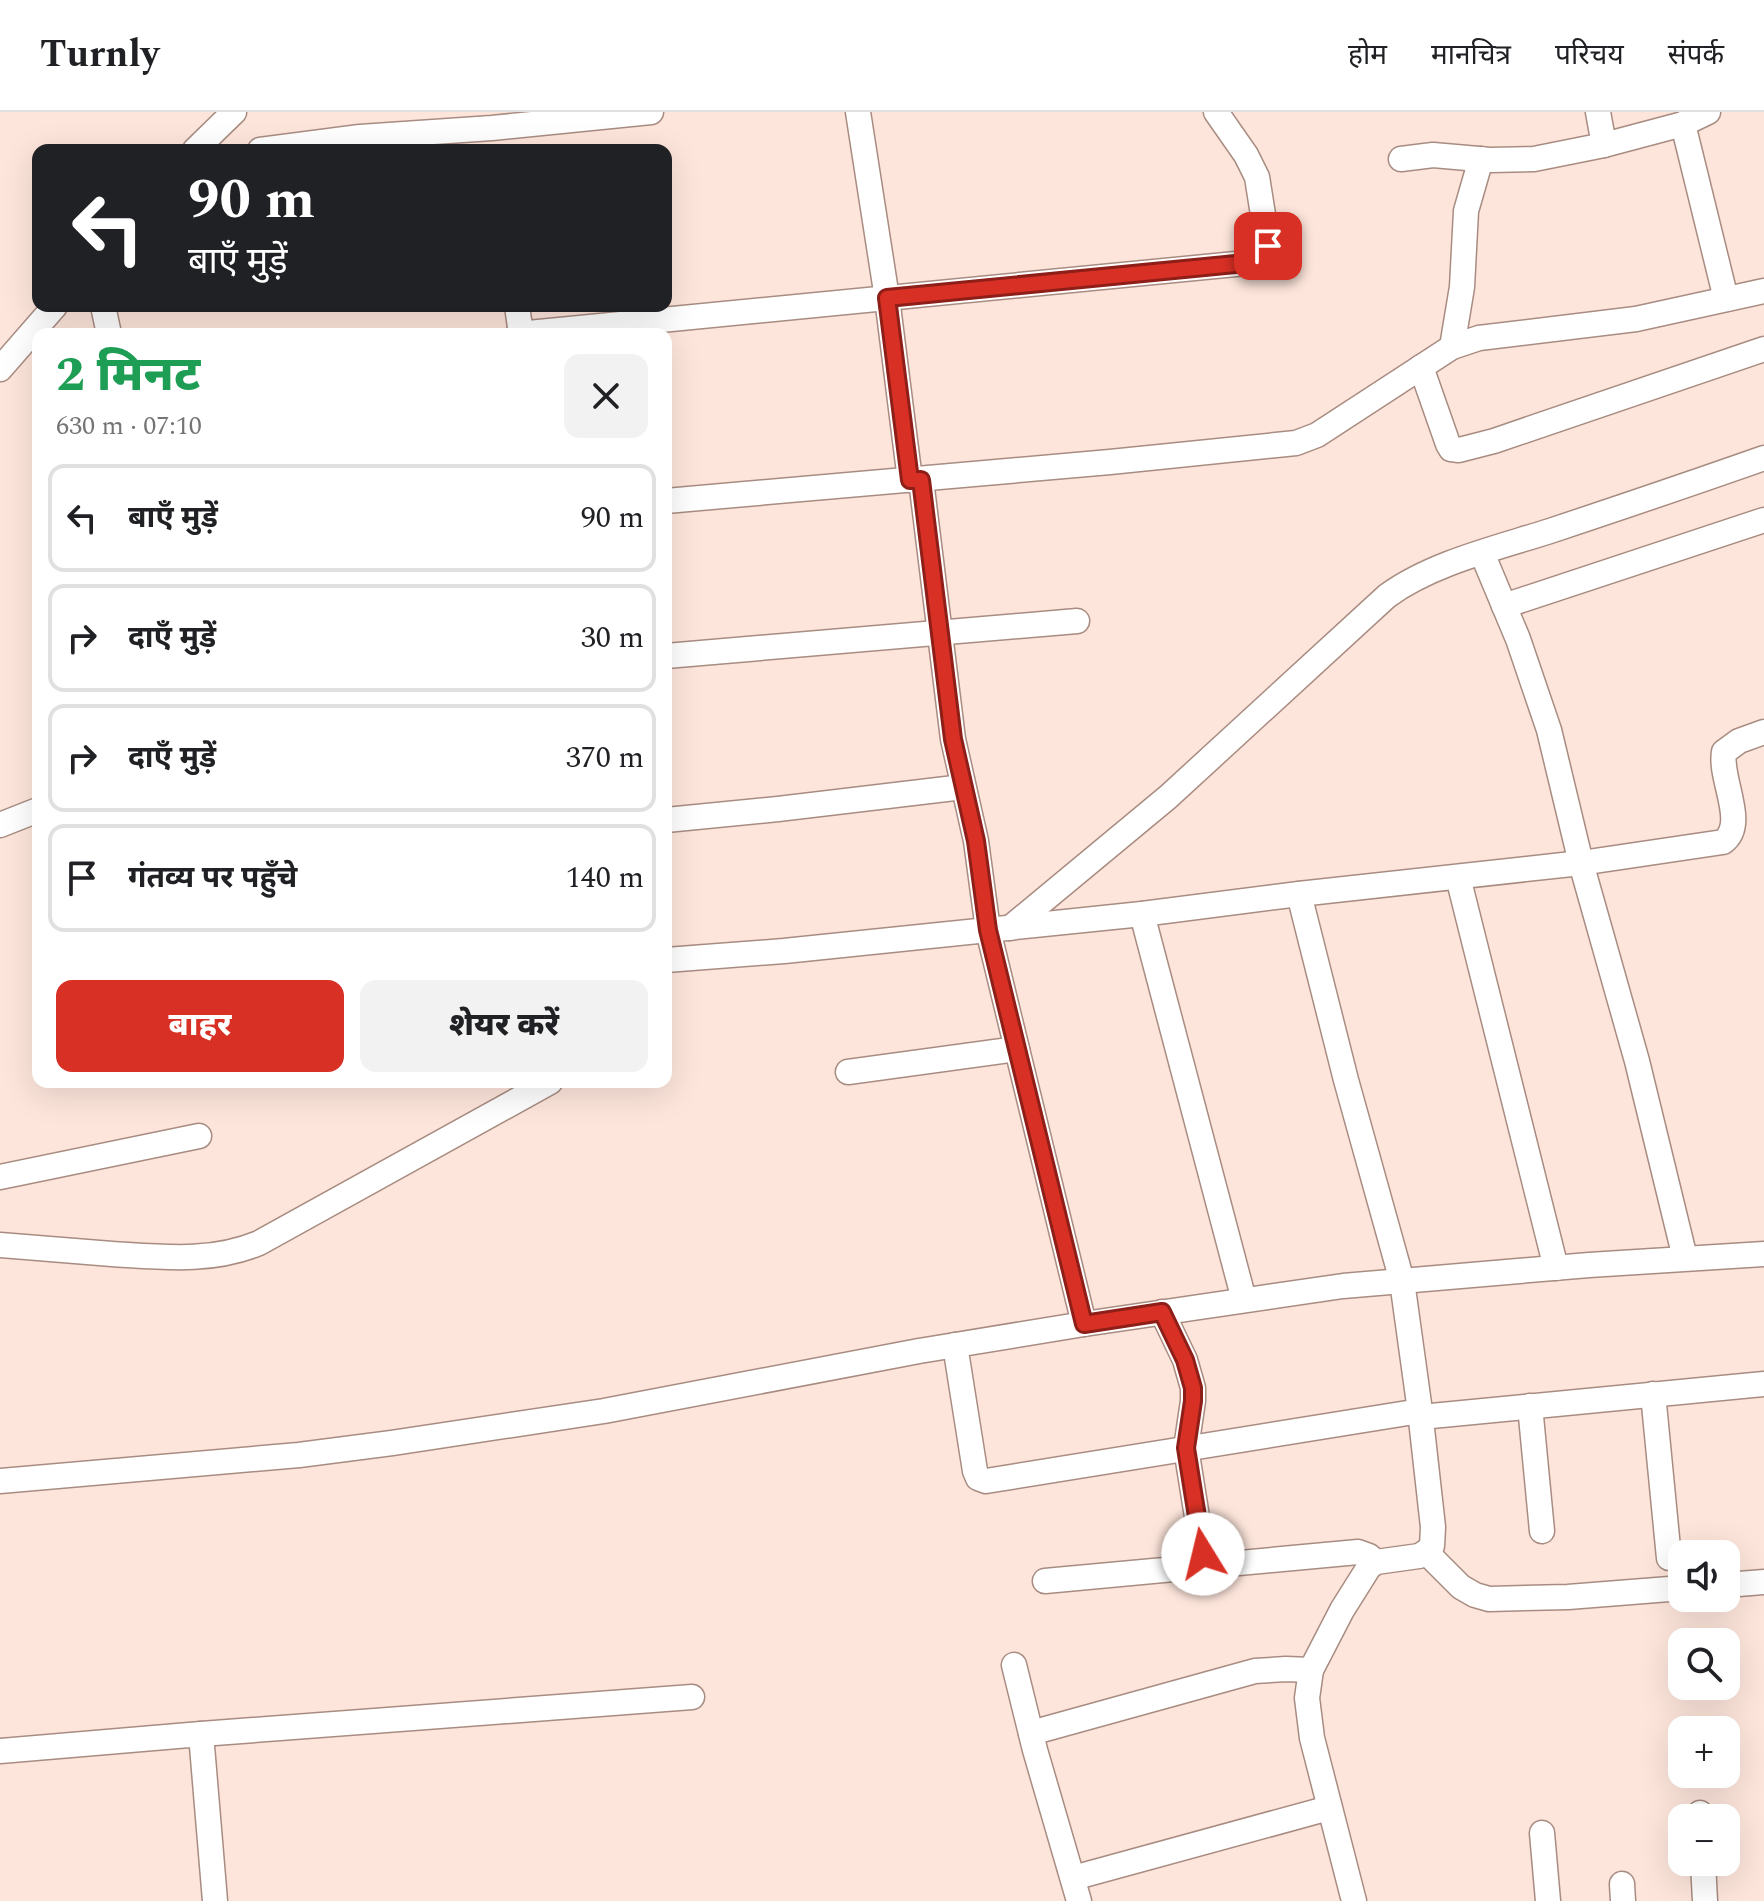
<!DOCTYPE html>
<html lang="hi">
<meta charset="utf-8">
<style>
:root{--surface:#fff;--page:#f2f2f2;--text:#202124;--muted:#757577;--line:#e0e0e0;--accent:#d93025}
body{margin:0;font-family:Spectral,"Noto Sans Devanagari",serif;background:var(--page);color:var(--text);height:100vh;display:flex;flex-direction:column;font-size:30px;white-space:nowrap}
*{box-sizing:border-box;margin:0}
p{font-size:26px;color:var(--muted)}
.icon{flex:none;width:44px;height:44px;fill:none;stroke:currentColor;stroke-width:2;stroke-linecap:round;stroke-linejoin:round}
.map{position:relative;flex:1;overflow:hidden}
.details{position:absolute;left:32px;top:216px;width:640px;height:760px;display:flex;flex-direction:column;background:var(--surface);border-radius:16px;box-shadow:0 8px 32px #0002}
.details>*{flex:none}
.guide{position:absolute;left:32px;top:32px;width:640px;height:168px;border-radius:16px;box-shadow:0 8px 32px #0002;background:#202124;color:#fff;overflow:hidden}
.tools{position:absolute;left:1668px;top:1428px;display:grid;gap:16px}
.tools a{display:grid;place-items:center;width:72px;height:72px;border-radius:16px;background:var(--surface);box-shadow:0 8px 32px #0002;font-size:40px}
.pin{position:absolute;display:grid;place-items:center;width:68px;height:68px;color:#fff;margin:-34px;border-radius:16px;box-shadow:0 4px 12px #0006}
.me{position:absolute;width:88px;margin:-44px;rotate:351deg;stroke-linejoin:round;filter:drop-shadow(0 0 6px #0008)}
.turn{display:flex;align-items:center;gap:28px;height:168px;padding:0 24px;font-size:36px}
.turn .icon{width:104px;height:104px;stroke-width:2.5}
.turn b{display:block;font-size:56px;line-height:68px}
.round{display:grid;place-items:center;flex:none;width:84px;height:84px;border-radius:16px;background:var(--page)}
.overview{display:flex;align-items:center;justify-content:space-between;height:136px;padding:0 24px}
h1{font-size:48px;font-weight:800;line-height:60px;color:#1e9e55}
.cta{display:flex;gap:16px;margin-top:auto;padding:16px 24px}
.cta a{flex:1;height:92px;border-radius:16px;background:var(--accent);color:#fff;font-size:32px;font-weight:800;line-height:92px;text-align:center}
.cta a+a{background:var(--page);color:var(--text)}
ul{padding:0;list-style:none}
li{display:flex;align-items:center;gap:24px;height:108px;margin:0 16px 12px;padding:0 8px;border:4px solid var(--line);border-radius:16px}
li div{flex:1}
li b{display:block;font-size:30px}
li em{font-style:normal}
header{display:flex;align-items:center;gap:48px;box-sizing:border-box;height:112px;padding:0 40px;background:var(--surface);border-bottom:2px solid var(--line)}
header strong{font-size:38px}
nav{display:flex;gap:44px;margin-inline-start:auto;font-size:28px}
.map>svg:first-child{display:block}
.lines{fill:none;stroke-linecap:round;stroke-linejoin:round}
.minor-casing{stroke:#a88c81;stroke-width:27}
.minor{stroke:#fff;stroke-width:24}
.route-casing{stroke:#8d1f18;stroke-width:20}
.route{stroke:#d93025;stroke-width:14}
</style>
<header>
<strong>Turnly</strong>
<nav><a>होम</a><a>मानचित्र</a><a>परिचय</a><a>संपर्क</a></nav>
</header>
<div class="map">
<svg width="1764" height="1789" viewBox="0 0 1764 1789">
<rect width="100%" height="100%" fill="#fde5db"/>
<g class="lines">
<!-- minor casing -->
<g class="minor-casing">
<g id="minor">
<path d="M858,0L887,186L910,368"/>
<path d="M1598,0L1604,33"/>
<path d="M1683,12L1726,187"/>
<path d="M195,38L234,0"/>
<path d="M260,38L360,25L492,16L651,0"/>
<path d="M1401,47L1433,43L1490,48L1534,47L1604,33L1683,12L1708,0"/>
<path d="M103,194L109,222"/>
<path d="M517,194L521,222"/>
<path d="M518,222L1256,150C1264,147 1266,142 1268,134L1257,65L1246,43L1216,0"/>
<path d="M1452,235L1462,175L1466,99L1481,47"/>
<path d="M1421,255L1448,332L1451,337L1459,338L1494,329L1764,237"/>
<path d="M0,257L55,194"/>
<path d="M921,368L953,627L976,729L988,818L1084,1212"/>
<path d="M666,389L1110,350L1296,331L1317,323L1452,235L1479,226L1636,207L1764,179"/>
<path d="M1482,441L1518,527L1549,618L1581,751L1637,949L1685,1146"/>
<path d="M1504,494L1764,408"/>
<path d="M666,544L1077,509"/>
<path d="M666,708L778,697L963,675"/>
<path d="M0,713L38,698"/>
<path d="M1458,765L1556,1156"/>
<path d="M1299,782L1346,968L1402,1169L1420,1299L1433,1415L1432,1434L1426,1440L1419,1444L1376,1450L1369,1455L1342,1498L1311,1558L1307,1586L1312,1626L1354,1789"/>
<path d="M1142,802L1244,1188"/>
<path d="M1010,816L1168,685L1387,484C1432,451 1497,436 1550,419C1622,395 1693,371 1764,346"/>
<path d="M666,848L784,839L1142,802L1299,782L1581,751L1723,730C1748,712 1719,667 1724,640L1739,629L1764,620"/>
<path d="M848,960L1017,937"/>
<path d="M0,1065L199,1024"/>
<path d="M0,1133C37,1136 74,1139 112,1142C162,1145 211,1151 259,1131L550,970"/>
<path d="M1162,1200L1185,1248L1193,1276V1289L1186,1336L1205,1455"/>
<path d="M955,1233L975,1359L978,1366L986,1369L1420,1299"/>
<path d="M1653,1282L1669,1446"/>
<path d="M1530,1294L1542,1419"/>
<path d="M1421,1305L1764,1272"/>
<path d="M0,1369L299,1343L392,1331L604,1299L919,1239L1084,1212L1343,1174L1589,1153L1764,1142"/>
<path d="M1426,1440L1461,1475L1475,1483L1489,1487L1568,1485L1682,1476"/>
<path d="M1045,1469L1358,1440L1369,1444L1376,1450"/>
<path d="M1726,1473L1764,1470"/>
<path d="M1014,1553L1035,1638L1079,1789"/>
<path d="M1031,1621L1255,1559L1286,1557L1311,1558"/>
<path d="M201,1622L692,1585"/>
<path d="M0,1639L201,1622L215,1789"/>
<path d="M1700,1701V1706"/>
<path d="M1542,1721L1548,1789"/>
<path d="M1703,1750L1705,1789"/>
<path d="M1073,1766L1329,1696"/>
<path d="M1622,1772L1623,1789"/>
</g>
</g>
<!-- minor -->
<use href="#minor" class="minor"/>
</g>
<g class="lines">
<!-- route casing -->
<g class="route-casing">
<path id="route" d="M1203,1442L1186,1336L1193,1289V1276L1185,1248L1162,1200L1084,1212L988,818L976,729L953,627L921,368H910L887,186L1256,150C1264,147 1266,143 1268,134"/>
</g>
<!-- route -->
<use href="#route" class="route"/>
</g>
</svg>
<div class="tools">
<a><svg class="icon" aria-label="sound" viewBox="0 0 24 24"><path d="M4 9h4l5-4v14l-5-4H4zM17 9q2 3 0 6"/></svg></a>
<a><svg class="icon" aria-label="search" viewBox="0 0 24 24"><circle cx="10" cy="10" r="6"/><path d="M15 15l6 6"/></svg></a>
<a>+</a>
<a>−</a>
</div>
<div class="pin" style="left:1268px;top:134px;background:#d93025"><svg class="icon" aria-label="arrive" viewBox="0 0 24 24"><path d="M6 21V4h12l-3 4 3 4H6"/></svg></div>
<svg class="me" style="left:1203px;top:1442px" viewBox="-20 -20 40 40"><circle r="19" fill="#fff"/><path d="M0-13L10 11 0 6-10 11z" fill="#d93025"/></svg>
<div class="guide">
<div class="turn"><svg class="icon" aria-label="left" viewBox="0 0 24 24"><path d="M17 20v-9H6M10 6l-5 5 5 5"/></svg><div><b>90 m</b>बाएँ मुड़ें</div></div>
</div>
<section class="details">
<div class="overview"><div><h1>2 मिनट</h1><p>630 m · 07:10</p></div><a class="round"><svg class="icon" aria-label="close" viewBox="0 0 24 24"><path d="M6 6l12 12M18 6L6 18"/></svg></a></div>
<ul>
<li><svg class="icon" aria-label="left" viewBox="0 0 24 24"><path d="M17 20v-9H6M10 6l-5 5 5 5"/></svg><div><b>बाएँ मुड़ें</b></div><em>90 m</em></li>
<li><svg class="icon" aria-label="right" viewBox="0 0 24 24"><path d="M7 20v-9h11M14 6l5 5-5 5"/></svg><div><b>दाएँ मुड़ें</b></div><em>30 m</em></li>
<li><svg class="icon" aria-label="right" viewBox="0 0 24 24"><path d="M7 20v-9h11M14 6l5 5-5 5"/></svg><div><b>दाएँ मुड़ें</b></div><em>370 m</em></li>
<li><svg class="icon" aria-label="arrive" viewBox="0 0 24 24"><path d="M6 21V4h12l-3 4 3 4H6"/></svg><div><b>गंतव्य पर पहुँचे</b></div><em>140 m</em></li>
</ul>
<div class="cta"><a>बाहर</a><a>शेयर करें</a></div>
</section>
</div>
